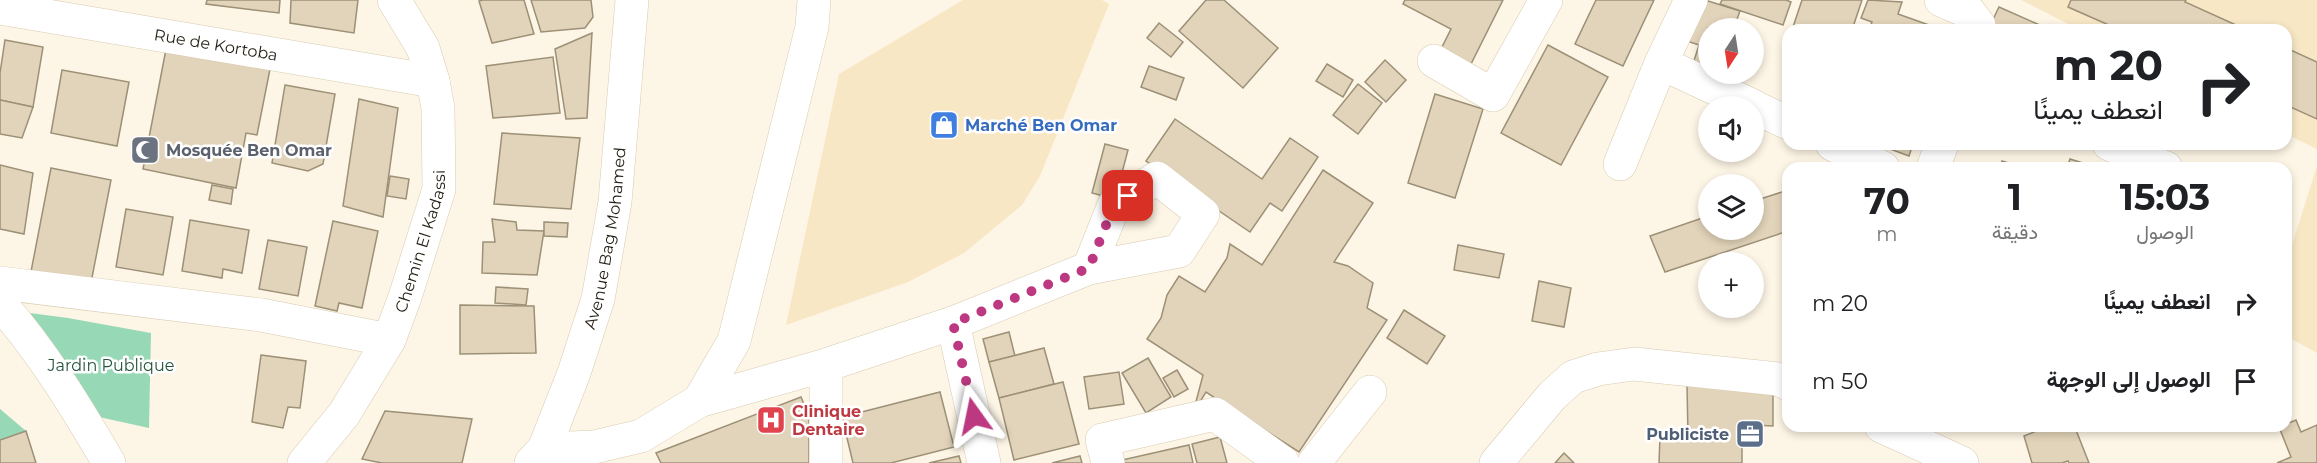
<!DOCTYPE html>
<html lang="ar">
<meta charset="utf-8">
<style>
:root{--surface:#fff;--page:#f6f6f6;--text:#202124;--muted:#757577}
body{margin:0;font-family:Montserrat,Vazirmatn,sans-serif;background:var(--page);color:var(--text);direction:rtl;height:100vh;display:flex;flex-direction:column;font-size:22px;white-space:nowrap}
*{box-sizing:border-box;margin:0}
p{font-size:20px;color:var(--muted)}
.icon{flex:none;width:33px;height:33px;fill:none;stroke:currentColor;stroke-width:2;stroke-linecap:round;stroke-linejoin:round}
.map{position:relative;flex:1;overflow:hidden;direction:ltr}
.side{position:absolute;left:1782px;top:162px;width:510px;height:270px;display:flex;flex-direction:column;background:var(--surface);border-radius:18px;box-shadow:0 3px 9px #0003;direction:rtl}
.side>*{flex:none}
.top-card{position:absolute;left:1782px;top:24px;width:510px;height:126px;border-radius:18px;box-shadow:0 3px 9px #0003;direction:rtl;background:#fff;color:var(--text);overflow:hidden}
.needle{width:39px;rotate:192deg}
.controls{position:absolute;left:1698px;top:18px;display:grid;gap:12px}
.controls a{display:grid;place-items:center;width:66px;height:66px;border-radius:50%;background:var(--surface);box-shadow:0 3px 9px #0003;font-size:30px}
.pin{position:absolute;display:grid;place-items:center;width:51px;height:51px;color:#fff;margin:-26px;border-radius:12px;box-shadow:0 3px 9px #0006}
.me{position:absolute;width:66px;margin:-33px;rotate:348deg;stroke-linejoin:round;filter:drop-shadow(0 0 4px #0008)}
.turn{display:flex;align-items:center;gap:21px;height:126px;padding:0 30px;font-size:27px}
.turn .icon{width:78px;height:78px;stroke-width:2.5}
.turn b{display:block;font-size:42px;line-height:51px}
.eta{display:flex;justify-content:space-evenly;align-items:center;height:102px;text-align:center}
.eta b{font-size:36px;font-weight:700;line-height:42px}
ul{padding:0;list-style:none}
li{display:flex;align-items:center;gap:18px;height:78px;padding:0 30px}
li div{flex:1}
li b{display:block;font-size:22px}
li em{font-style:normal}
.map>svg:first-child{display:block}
.built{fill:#f8e7c5}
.green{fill:#97d9b7}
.building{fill:#e2d4ba;stroke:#9c9077;stroke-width:1.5}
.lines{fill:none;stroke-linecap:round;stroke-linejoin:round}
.minor-casing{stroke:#d8cbb1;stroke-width:34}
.major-casing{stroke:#d8cbb1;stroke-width:34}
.minor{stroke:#fff;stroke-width:33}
.major{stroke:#fff;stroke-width:33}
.route{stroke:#bc3981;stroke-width:10;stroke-dasharray:0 18}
.labels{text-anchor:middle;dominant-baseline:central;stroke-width:5;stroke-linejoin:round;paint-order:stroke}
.street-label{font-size:16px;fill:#221d13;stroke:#fff}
.shop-label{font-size:16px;font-weight:bold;fill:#366cbe;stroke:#fff;text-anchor:start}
.worship-label{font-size:16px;font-weight:bold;fill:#5b616d;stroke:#fff;text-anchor:start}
.park-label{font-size:16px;fill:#26543e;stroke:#fff}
.health-label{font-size:16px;font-weight:bold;fill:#be3a42;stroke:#fff;text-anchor:start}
.service-label{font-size:16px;font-weight:bold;fill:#4e5e75;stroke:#fff;text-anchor:end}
</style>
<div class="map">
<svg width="2317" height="463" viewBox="0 0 2317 463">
<rect width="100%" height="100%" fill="#fdf5e5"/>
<!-- built -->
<g class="built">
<path d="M963,0H1102L1109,4L1040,176L1022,205L964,253L908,282L786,325L839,74Z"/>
<path d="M2021,0H2317V149L2286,134V30H2080Z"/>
<path d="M2317,166V353L2286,336V264Z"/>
</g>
<!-- green -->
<g class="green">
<path d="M30,313L68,318L151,333L149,428L99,417Z"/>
<path d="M0,409L26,431L36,463H0Z"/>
</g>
<!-- building -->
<g class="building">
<path d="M207,0H280L279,13L206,4Z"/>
<path d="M291,0H358L354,33L290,23Z"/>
<path d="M483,0H524L534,34L492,43L479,1Z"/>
<path d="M531,0H591L593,17L585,28L541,32Z"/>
<path d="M1206,0H1224L1278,48L1243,88L1179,31Z"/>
<path d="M1405,0H1503L1471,64L1441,49L1451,29L1403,4Z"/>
<path d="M1596,0H1654L1623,66L1575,44Z"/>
<path d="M1705,0L1740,11L1736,22L1750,27L1749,28H1708V72L1692,67L1699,45L1687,41Z"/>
<path d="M1722,0H1786L1791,2L1783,25L1720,4Z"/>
<path d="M1802,0H1862L1852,30H1792Z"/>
<path d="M1868,0L1902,2L1898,14L1943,30H1869L1872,22L1861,18Z"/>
<path d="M2071,0H2186L2185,2L2247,30H2120L2068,7Z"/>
<path d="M1999,7L2051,30H1988Z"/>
<path d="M1159,23L1183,42L1171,57L1147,38Z"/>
<path d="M592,33L587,118L566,119L555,49Z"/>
<path d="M5,40L43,47L33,107L0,100V73Z"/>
<path d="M167,44L271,64L257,135L246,133L236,188L143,169Z"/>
<path d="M1548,45L1608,77L1561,165L1501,133Z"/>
<path d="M2286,48L2317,62V119L2286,105Z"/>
<path d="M553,57L560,113L493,118L486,66Z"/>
<path d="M1385,60L1406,80L1386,102L1365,82Z"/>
<path d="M1327,64L1353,80L1343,97L1316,81Z"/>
<path d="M1149,66L1184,78L1176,100L1141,87Z"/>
<path d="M62,70L129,82L117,146L51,133Z"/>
<path d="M1358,84L1382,103L1358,134L1333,115Z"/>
<path d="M285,85L335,94L323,164L308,171L272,163Z"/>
<path d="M1435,94L1483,109L1455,198L1408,183Z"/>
<path d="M359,99L398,108L383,217L343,206Z"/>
<path d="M0,100L33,107L22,138L0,134Z"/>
<path d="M1175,119L1262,179L1290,138L1318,157L1282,211L1270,203L1250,232L1146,161Z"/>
<path d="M502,133L580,138L571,209L494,204Z"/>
<path d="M1105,144L1128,150L1115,199L1092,193Z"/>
<path d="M1882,144H1913L1909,156L1882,146Z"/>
<path d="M2070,159L2099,168H2067Z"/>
<path d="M2002,161L2025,168H2000Z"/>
<path d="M0,165L33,173L24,234L0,229Z"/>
<path d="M51,168L111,180L89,293L29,282Z"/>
<path d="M1323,170L1373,203L1334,262L1348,266L1373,283L1367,308L1387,320L1299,452L1206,392L1193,413L1203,375L1147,339L1161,318L1167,295L1179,276L1205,292L1227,258L1230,244L1262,265Z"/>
<path d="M390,176L409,179L406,199L387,196Z"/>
<path d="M212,185L233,189L231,204L209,200Z"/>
<path d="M1788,190V231L1665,272L1650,236L1708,216V230H1754V201Z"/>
<path d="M126,209L173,217L163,275L116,267Z"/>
<path d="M492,219L516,222L517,230L544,231L537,275L482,273L483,242H495Z"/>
<path d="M190,220L249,230L242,273L223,269L222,278L182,271Z"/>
<path d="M333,221L378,231L362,308L339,303L337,311L315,306Z"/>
<path d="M544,222L568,223L567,237L544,236Z"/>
<path d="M268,240L307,247L298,296L259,289Z"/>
<path d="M1458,245L1504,254L1499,278L1454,270Z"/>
<path d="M1539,281L1571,288L1564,327L1532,321Z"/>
<path d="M496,287L528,289L526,305L495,303Z"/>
<path d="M460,305L534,306L536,353L460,354Z"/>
<path d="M1404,310L1445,336L1427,364L1387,338Z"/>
<path d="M1009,332L1015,356L989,362L983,339Z"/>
<path d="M1044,348L1054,384L999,398L989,362Z"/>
<path d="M261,355L306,361L300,408L288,407L283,428L252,422Z"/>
<path d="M1148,358L1171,397L1146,413L1122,373Z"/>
<path d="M1177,370L1188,389L1174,397L1163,378Z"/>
<path d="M1119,372L1124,404L1089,409L1084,377Z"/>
<path d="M1063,382L1079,444L1014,460L999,398Z"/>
<path d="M1687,384L1773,386V426L1753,425L1751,438L1742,437V463H1659L1660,437L1688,438Z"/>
<path d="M940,392L954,447L891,463H853L842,417Z"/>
<path d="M801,397L809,416V463H661L656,453Z"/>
<path d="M385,411L472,419L462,463H382L362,459Z"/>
<path d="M2296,420L2301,432L2317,425V463H2277L2291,457L2279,427L2286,426V424Z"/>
<path d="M2049,426H2086L2076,430L2089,463H2069L2068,461L2062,463H2032L2024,436Z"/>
<path d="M26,431L36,463H0V440Z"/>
<path d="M1220,437L1227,463H1197L1192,444Z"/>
<path d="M1189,445L1193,463H1123L1122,460Z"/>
<path d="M1564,453L1574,463H1555Z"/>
<path d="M959,456L961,463H929Z"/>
<path d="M1080,456L1082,463H1052Z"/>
</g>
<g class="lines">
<!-- minor casing -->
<g class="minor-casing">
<g id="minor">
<path d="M1941,0L1969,12L1979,25V30"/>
<path id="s1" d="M0,8L433,81"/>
<path d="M1434,61L1493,95L1546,0"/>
<path d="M1661,63L1753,106"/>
<path d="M1754,107L1788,123"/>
<path d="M1832,144L1883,168"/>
<path d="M2109,144L2166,168"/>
<path d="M1620,164L1661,63L1691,0"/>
<path d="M1933,168L1942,144"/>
<path d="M0,283L261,315L389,340"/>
<path d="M953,323L984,463"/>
<path d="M826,365V463"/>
<path d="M699,401L734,341L812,27L814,0"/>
<path d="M1881,426L1962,463"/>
<path d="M544,449L594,447L641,436L699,401L826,365L953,323L1089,268L1179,251L1203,214L1157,178L1114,205L1089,268"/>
<path id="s2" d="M304,463L344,414L389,340L405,297L439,189L438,108L433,81L423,48L394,0"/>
<path d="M1108,463L1102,440L1215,414L1283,463"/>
<path d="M1314,463L1370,392"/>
<path d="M1496,463L1552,396L1573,377L1598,369L1634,364L1778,379L1788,384"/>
</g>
</g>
<!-- major casing -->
<g class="major-casing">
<g id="major">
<path d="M0,303C44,354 75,405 109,463"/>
<path id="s3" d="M531,463L544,449L574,373L598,299L615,202L632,0"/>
</g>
</g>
<!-- minor -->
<use href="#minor" class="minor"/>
<!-- major -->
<use href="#major" class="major"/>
</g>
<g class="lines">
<!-- route -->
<path class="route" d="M974,416L953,323L1089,268L1114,205L1128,196"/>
</g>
<!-- icons -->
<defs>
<g id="shop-square" transform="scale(1.5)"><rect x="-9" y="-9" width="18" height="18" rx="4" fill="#3f7fe0" stroke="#fff"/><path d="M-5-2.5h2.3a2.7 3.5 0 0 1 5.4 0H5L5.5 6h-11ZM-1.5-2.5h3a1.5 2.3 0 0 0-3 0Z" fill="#fff"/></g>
<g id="mosque-square" transform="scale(1.5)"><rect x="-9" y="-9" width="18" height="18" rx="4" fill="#6b7280" stroke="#fff"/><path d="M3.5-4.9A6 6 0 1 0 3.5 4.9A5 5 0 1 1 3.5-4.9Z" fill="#fff"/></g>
<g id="hospital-square" transform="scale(1.5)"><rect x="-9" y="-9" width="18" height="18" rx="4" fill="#e0444e" stroke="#fff"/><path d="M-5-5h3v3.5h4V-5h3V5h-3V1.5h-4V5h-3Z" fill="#fff"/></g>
<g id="office-square" transform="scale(1.5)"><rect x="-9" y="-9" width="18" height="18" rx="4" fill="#5c6f8a" stroke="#fff"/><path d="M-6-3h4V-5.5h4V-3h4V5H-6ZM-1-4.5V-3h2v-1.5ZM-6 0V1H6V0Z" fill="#fff"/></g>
</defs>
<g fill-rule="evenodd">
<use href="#shop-square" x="944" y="125"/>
<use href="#mosque-square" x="145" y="150"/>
<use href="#hospital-square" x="771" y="420"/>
<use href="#office-square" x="1750" y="434"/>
</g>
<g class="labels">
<!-- street labels -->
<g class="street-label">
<text stroke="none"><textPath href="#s1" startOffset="219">Rue de Kortoba</textPath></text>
<text stroke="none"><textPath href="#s3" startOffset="240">Avenue Bag Mohamed</textPath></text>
<text stroke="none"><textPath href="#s2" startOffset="254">Chemin El Kadassi</textPath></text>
</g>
<!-- shop labels -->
<g class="shop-label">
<text x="965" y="125">Marché Ben Omar</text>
</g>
<!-- worship labels -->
<g class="worship-label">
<text x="166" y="150">Mosquée Ben Omar</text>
</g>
<!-- park labels -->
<g class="park-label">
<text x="111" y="365">Jardin Publique</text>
</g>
<!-- health labels -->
<g class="health-label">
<text x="792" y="411">Clinique<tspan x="792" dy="18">Dentaire</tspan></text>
</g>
<!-- service labels -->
<g class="service-label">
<text x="1729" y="434">Publiciste</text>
</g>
</g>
</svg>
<div class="controls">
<a><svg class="needle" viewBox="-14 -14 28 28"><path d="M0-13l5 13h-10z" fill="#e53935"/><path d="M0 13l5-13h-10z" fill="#757577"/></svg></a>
<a><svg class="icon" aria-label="sound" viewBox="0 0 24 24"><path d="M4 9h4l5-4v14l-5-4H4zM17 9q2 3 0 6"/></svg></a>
<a><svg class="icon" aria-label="layers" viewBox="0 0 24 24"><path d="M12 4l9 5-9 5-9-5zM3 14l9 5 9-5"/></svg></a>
<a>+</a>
</div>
<div class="pin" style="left:1128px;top:196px;background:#d93025"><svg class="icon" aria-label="arrive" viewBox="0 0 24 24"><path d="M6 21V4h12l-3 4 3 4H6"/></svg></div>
<svg class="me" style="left:974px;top:416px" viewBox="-20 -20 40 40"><path d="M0-17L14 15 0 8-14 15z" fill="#bc3981" stroke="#fff" stroke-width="4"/></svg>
<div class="top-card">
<div class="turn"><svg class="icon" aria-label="right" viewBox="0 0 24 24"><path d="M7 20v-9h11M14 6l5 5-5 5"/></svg><div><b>20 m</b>انعطف يمينًا</div></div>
</div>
<section class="side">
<div class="eta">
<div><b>15:03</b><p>الوصول</p></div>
<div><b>1</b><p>دقيقة</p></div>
<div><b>70</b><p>m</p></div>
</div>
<ul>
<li><svg class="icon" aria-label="right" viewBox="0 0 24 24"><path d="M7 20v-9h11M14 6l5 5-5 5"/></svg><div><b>انعطف يمينًا</b></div><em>20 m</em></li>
<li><svg class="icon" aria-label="arrive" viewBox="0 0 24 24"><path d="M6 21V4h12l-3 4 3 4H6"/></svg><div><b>الوصول إلى الوجهة</b></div><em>50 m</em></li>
</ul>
</section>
</div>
